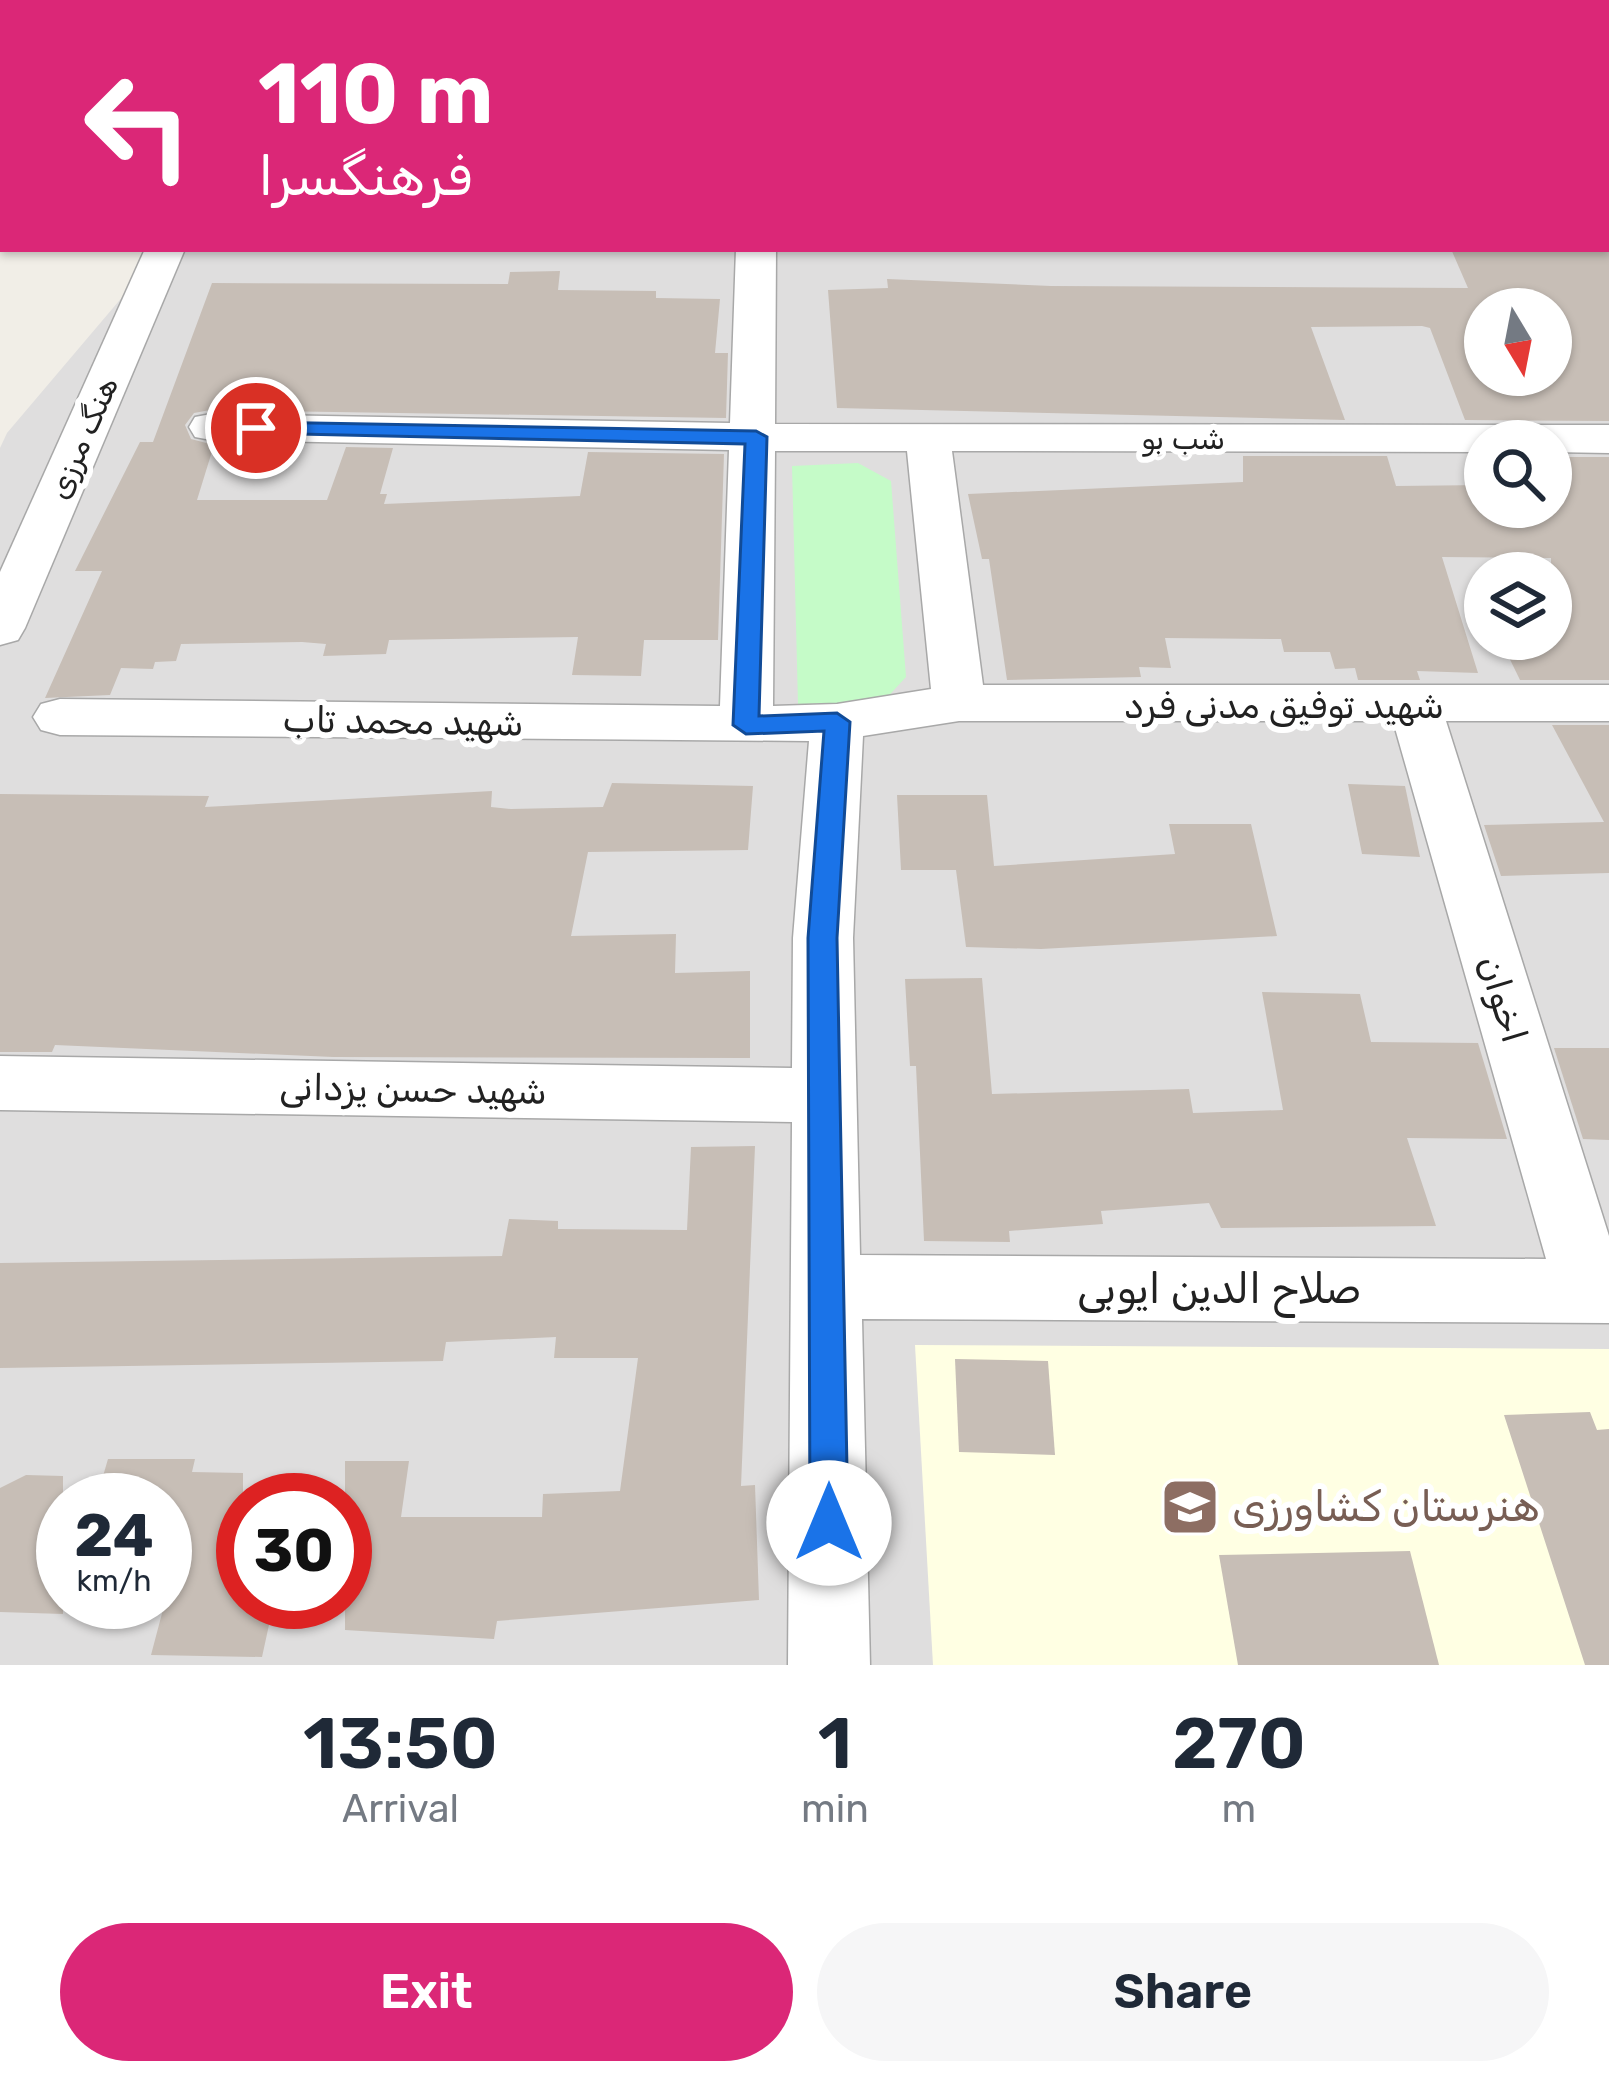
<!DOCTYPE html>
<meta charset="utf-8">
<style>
:root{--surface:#fff;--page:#f6f6f7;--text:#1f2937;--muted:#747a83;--accent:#db2777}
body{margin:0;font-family:Rubik,Cairo,sans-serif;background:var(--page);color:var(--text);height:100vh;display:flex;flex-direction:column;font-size:45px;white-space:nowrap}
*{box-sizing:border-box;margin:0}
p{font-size:39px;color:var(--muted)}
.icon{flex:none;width:66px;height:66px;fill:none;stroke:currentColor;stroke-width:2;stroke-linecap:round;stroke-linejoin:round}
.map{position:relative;height:1665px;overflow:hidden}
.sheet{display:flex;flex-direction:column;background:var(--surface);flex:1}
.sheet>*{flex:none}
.top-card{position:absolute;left:0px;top:0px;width:1611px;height:252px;box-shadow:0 3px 9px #0004;background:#db2777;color:#fff;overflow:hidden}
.needle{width:78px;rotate:170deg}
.fabs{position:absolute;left:1464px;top:288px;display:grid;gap:24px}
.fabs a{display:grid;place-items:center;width:108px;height:108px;border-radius:50%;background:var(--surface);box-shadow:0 3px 9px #0004;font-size:60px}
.speed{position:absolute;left:36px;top:1473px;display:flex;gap:24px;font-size:60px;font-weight:700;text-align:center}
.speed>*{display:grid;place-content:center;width:156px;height:156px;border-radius:50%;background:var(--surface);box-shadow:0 3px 9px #0004;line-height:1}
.speed small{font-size:30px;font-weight:400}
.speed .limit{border:18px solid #d22;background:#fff;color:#111}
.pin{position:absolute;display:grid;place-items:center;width:102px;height:102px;color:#fff;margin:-51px;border:6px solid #fff;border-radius:50%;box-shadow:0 3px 12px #0007}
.me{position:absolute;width:132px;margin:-66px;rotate:0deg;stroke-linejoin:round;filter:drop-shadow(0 0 9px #0008)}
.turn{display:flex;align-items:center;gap:42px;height:252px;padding:0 60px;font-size:54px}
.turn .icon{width:156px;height:156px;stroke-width:2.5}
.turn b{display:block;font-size:84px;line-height:102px}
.eta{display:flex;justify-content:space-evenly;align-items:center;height:204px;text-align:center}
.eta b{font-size:72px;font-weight:600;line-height:84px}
.action{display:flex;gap:24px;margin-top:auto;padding:24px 60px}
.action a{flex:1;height:138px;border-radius:72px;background:var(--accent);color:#fff;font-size:48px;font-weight:600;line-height:138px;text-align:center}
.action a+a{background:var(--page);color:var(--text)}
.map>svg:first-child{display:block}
.residential{fill:#dfdede;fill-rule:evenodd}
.education{fill:#ffffe3}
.park{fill:#c5fbc8}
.building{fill:#c7beb6;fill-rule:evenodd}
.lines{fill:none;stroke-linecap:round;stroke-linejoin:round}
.minor-casing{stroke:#a8a8a8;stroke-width:3}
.major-casing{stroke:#9e6700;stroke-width:3}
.minor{fill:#fff;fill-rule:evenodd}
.major{fill:#fed4a0;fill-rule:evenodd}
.route{fill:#1a73e8;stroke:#114b97;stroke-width:3}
.labels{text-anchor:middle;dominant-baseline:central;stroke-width:12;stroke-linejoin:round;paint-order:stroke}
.far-street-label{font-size:30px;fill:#212121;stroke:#fff}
.street-label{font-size:36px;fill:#212121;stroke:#fff}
.near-street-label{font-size:42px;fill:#212121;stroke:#fff}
.near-education-label{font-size:42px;fill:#785e54;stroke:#fff;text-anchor:start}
</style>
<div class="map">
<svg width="1609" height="1665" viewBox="0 0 1609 1665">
<rect width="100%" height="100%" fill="#f1eee7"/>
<!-- residential -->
<g class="residential">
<path d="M0,0H1609V12L1608,3H3V62Z"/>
<path d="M1609,95V1665H0V448L7,433L163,249H1608ZM1485,309H1551V375H1485ZM1485,441H1551V507H1485ZM1485,573H1551V639H1485ZM63,1500H165V1602H63ZM243,1500H345V1602H243Z"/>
</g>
<!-- education -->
<path class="education" d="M915,1345L1609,1349V1665H933Z"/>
<!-- park -->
<path class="park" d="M858,463L891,481L906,677L882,703L798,704L792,466Z"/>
<!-- building -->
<g class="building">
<path d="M1451,249H1609V421L1465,420L1430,328L1422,326L1311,327L1345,420L837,408L828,290L888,288L887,279L1051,286L1468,288ZM1485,309H1551V375H1485Z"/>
<path d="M560,271L558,290L656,291V298L720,299L715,353H728L726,418L210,410L194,413L185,425L191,439L214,445L197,500H327L346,447L393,448L380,494H387L384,504L580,496L588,452L724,454L718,640H644L641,676L572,675L578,637L389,640L386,654L323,656L326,644L302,642L181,644L176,661L155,662L153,669L121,668L110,695L45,698L102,571H75L140,442H153L212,283L508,284L510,272Z"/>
<path d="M1243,456H1387L1396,486L1485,485V507H1551V457H1609V680H1520L1500,639H1551V558L1442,557L1478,673L1417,671L1420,680H1358L1355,668L1335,669L1330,652H1284L1281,639L1165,638L1171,668L1139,667L1141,677L1007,680L989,559H982L968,494L1243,482Z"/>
<path d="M1552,725H1609V873L1501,876L1484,825L1604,822Z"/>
<path d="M612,783L753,786L748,850L588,852L571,936L676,934L675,973L750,971V1058L333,1057L55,1045L52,1052H0V794L209,796L205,807L492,791L491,807L511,809L603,807Z"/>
<path d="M1348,784L1405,786L1420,857L1362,854Z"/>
<path d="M897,795H987L994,866L1175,854L1169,824H1251L1277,936L1041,949L966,947L956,870H901Z"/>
<path d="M982,978L992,1094L1189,1089L1193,1113L1283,1110L1262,992L1360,994L1371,1042L1478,1043L1507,1139L1407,1138L1436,1226L1221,1228L1209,1203L1101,1211L1103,1224L1009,1231L1010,1242L924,1241L916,1066H910L905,979Z"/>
<path d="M1554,1048H1609V1140L1583,1139Z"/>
<path d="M755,1146L741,1486L755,1485L759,1600L497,1621L494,1639L345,1630V1461H409L401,1517H542L543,1494L620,1491L638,1358H554L556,1337L446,1342L443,1361L0,1368V1263L502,1256L509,1219L558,1221V1229L687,1230L691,1147Z"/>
<path d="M955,1359L1048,1361L1055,1455L959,1452Z"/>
<path d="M1590,1412L1597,1430L1609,1429V1665H1585L1504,1415Z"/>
<path d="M108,1459H195L192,1472L243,1473V1602H274L262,1657L151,1655L165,1602V1500H96Z"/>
<path d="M26,1475L63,1476V1614L0,1612V1488Z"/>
<path d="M1410,1551L1439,1665H1238L1219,1555Z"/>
</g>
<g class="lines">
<!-- minor casing -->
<g class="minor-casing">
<g id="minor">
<rect x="618" y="0" width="32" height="3"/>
<path d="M1608,1H1609V21L1608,3H1601Z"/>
<rect x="1608" y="44" width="1" height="21"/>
<rect x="0" y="55" width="3" height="20"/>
<path d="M0,168L3,169V191L0,190Z"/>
<path d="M145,249H185L25,628L18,640L0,645V572Z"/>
<path d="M736,249H776L775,424L1609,425V453L1551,452V441H1485V452L952,451L983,685H1609V721H1446L1609,1236V1323L862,1319L870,1665H788L792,1122L0,1110V1056L792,1068L793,938L809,741L60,735L41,730L33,717L41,704L60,699L720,706L729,450L211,440L195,437L189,427L195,417L211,414L730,423ZM775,451H907L931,689L837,704L773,706ZM959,721H1393L1546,1259L860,1255L853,938L863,736Z"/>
</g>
</g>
<!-- major casing -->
<g class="major-casing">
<g id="major">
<path d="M184,0H222L183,3Z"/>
<rect x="1608" y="201" width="1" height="26"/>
</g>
</g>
<!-- minor -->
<use href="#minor" class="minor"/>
<!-- major -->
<use href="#major" class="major"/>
</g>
<!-- route -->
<path class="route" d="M256,422L756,431L767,437L759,716L837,713L850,722L837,938L848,1523L842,1537L829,1542L816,1537L810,1523L808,938L824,731L746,734L733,725L745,444L249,433V424Z"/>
<!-- icons -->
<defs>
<g id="school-square" transform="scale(3)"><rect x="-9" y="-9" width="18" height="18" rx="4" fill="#8d6e63" stroke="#fff"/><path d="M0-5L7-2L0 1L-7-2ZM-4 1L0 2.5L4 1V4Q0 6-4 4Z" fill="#fff"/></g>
</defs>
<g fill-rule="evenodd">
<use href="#school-square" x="1190" y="1507"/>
</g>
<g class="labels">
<!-- far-street labels -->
<g class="far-street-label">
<text transform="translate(83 438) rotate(-66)">هنگ مرزی</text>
<text x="1183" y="439">شب بو</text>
</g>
<!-- street labels -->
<g class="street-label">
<text x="1284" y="705">شهید توفیق مدنی فرد</text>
<text transform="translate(403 721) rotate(1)">شهید محمد تاب</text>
<text transform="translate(1503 999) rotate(73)">اخوان</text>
<text transform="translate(413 1089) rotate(1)">شهید حسن یزدانی</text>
</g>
<!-- near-street labels -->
<g class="near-street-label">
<text x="1219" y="1289">صلاح الدین ایوبی</text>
</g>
<!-- near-education labels -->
<g class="near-education-label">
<text x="1232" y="1507">هنرستان کشاورزی</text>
</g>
</g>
</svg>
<div class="fabs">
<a><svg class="needle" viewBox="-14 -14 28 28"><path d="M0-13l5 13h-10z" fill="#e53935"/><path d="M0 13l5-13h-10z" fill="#747a83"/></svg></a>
<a><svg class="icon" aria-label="search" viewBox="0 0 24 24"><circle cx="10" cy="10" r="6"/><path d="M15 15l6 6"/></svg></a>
<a><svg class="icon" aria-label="layers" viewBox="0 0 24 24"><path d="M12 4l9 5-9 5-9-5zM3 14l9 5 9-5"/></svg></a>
</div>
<div class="speed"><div>24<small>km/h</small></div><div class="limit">30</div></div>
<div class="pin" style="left:256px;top:428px;background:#d93025"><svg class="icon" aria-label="arrive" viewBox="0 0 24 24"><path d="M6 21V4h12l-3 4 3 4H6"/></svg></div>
<svg class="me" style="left:829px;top:1523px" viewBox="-20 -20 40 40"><circle r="19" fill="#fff"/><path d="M0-13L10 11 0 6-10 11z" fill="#1a73e8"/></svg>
<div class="top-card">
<div class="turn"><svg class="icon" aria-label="left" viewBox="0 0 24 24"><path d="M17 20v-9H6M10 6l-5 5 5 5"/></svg><div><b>110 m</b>فرهنگسرا</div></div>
</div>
</div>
<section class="sheet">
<div class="eta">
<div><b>13:50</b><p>Arrival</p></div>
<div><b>1</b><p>min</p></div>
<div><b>270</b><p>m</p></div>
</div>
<div class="action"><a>Exit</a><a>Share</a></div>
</section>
